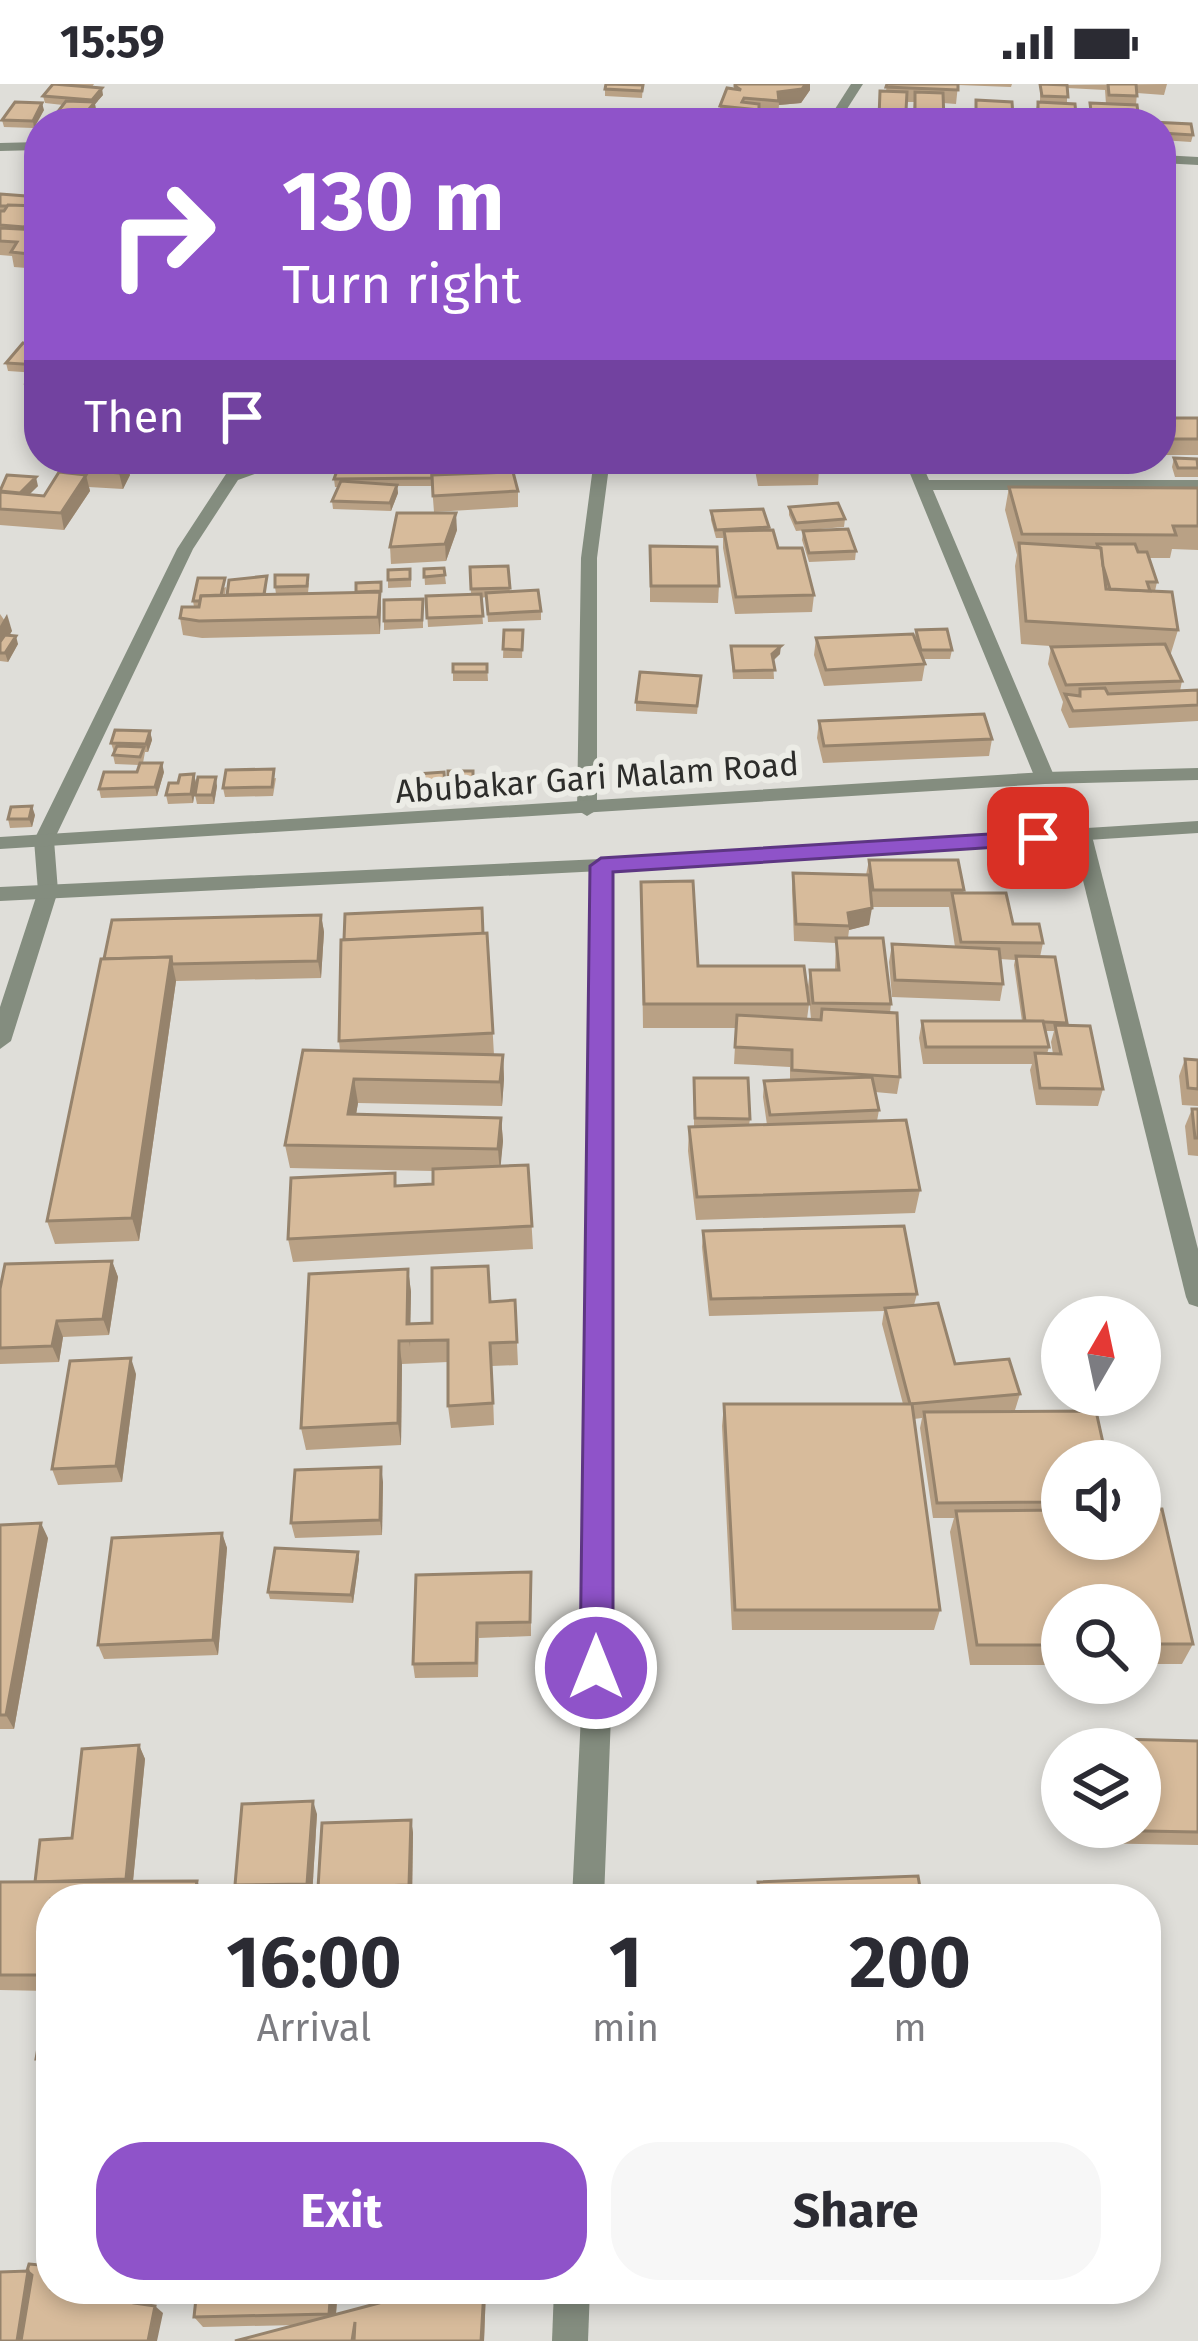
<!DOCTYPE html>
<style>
:root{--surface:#fff;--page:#f7f7f7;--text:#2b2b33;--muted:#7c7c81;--accent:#8f53c9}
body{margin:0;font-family:"Fira Sans",sans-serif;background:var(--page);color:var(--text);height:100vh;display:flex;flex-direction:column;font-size:45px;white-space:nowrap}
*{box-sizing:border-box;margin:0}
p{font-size:39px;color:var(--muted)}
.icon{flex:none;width:66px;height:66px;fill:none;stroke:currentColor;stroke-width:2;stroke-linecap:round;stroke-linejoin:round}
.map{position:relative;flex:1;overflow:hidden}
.side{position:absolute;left:36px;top:1800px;width:1125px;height:420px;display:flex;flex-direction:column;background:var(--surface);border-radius:48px;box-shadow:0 6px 18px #0003}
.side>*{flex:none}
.hud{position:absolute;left:24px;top:24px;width:1152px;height:366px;border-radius:48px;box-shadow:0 6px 18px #0003;background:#8f53c9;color:#fff;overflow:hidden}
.needle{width:78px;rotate:9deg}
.buttons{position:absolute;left:1041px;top:1212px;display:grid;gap:24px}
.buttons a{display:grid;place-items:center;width:120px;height:120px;border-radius:50%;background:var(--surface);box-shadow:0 6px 18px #0003;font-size:60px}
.pin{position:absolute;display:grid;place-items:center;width:102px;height:102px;color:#fff;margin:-51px;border-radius:24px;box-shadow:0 6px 18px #0006}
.me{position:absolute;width:132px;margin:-66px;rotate:0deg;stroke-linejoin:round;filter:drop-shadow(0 0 9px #0008)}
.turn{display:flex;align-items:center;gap:42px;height:252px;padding:0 60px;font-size:54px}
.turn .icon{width:156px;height:156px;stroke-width:2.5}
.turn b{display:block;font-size:84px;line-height:102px}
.then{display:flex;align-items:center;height:114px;padding:0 60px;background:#0003;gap:24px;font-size:45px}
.eta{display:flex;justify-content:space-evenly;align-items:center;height:204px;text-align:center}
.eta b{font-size:72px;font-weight:700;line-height:84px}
.primary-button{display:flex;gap:24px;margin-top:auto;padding:24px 60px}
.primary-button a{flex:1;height:138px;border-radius:48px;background:var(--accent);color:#fff;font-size:48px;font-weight:700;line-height:138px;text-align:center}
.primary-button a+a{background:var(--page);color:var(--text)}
.status{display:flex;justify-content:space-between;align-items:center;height:84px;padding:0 60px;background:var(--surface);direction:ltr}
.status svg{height:33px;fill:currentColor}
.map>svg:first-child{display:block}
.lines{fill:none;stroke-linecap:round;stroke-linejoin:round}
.minor{fill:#848d7f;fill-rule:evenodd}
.tertiary{fill:#848d7f;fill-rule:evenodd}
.wall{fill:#b9a185;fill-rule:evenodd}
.shaded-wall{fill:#96836c}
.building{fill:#d7bb9b;stroke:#96836c;stroke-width:3}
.route{fill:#8f53c9;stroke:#5d3683;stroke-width:3}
.labels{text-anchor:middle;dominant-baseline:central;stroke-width:12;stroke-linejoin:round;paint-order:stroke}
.street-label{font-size:33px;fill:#2d2d2b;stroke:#ecece6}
</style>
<div class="status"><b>15:59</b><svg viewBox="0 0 49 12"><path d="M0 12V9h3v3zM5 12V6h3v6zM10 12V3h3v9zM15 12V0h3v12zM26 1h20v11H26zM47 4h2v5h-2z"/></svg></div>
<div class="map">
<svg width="1198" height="2257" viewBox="0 0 1198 2257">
<rect width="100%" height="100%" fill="#dfded9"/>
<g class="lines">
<!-- minor -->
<g class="minor">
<path d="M851,0H863L838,39H826Z"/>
<path d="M39,58V66L0,67V59Z"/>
<path d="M1161,71L1198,73V81L1161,79Z"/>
<path d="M272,375H296L238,396L193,465L54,756L58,807L11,957L0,965V923L38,807L34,756L177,465L226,390Z"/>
<path d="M594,375H610L597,474V726L587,732L577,726L581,474Z"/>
<path d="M904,375H920L929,396H1198V406H933L1055,694L1052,698H1038L1035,694Z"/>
<path d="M1082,746L1092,752L1198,1165V1223L1189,1220L1186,1213L1072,752Z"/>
<path d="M601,775L611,781V1631L604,1815H572L581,1631L591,781Z"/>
<path d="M554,2205H590L588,2257H552Z"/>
</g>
<!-- tertiary -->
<g class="tertiary">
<path d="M1198,684V696L1045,700L0,765V753L1045,688Z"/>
<path d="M1198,737V749L601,787L0,817V803L601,775Z"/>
</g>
</g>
<!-- wall -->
<g class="wall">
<path d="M62,0H94L92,3L103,11L95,20L96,26L86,39L58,37L56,30L63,21L45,19L43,12Z"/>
<path d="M735,0L810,6L801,19L779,21L778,31L758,29V39L719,36L720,22L734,5Z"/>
<path d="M887,0H1012L1011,3L958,1L956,20L943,19V39H878L880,7H886ZM907,18H914L913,27H906Z"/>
<path d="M1040,0L1058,1L1167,0L1164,11L1137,9L1136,21L1139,39H1090V19L1106,20L1105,6L1067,4V19L1076,31L1075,38L1037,37L1036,25L1038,18H1040Z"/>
<path d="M643,1L642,14L605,12V5Z"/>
<path d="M976,16L1013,32L1012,39L975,38Z"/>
<path d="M44,26L34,44L4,43L2,36Z"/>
<path d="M1161,39L1193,51L1191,58L1161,56Z"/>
<path d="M0,110L39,113V185L14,183L12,172L0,171Z"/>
<path d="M39,262V316L31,315L27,299L38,289L8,287L6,279Z"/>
<rect x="1161" y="334" width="37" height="37"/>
<path d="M1174,374L1198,377V393H1175L1172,383Z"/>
<path d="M72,375L130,391L123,405L89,403L90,407L64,446L0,441V404L38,402L29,410L44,412L66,389V385Z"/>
<path d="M345,375H416L412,379L346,378Z"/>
<path d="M753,375H817L819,385L818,401L758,402Z"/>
<path d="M826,375H877V377L827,378Z"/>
<path d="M1048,375H1090L1088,381L1051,382Z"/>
<path d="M439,390L518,407V423L434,428L432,402H397L398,409L391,427L333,425L332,417L338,403H335L334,395Z"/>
<path d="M1009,403L1198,404V466L1172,465L1170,474H1149L1157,498L1155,507L1178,546L1171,569H1170L1182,597L1180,607L1198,606V637L1069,644L1061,626L1063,618L1048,580L1051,563H1065L1021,560L1015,482L1017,471L1005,426Z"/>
<path d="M789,423L845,435L844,443L796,447L789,431Z"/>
<path d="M711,427L769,443L778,464L814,511L812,528L735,530L723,464V454H716L711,436Z"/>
<path d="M457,446L446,477L391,480L390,463Z"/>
<path d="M803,447L856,467L855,476L809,478L802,456Z"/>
<path d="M650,462L719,502L718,519L650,518Z"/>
<path d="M508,482L510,508L541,527V536L488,538L486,513L481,514L483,540L428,543L426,512L471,510L470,483Z"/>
<path d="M444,484L446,500L425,501L424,485Z"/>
<path d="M388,486L411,494V503L388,504Z"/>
<path d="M267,492L266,510H276L275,503L309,499L308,509L356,508L381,498L380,550L202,554L183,551L180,534L194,523L193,517L226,503L225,511Z"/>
<path d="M423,515V544L384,546V537Z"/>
<path d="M0,530L12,547L9,551L18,560L8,578L0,577Z"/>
<path d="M504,546H523L522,574H503Z"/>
<path d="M916,546L952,566L950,575H923L925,580L922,597L824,602L814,571L816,554L915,553Z"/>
<path d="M731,562L780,570L773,577L774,595H733Z"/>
<path d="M453,580H487L488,597H453Z"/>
<path d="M701,592L697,630L636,627V618Z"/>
<path d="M819,637L992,655L989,672L823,679L817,654Z"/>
<path d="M150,647L152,656L148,668H145L143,679L164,688L157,712L101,714L99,705L137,688L139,681L115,680L113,671L114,668L111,659Z"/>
<path d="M448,687H473L474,709L448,710Z"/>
<path d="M444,688L446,711L419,712L417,690Z"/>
<path d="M194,690L196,699L193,719L168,720L166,711L178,699Z"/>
<path d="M276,694L273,712L225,713L223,704Z"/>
<path d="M217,702L214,720H197L195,711Z"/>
<path d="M35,731L32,743L10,744L8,735Z"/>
<path d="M869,776L964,806L963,809L1043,859L1040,873L1066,941L1103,1005L1098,1022L1036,1021L1030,986L1032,980H923L919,954L922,937H1022L1014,881L1015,876L1000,875L1003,900L1000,917L892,913L889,878L892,860L955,863L949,823H871L869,841L849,846L848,854L891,920L890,929L900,993L897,1010L875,1008L879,1026L877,1037L920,1106L915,1129L696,1136L688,1067L689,1043L694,1042V994L750,1035L749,1041H767L763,1013L764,997L790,996V983L734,980L736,944H643L641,798L698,882L809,920L807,935H811L808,903L810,886H835L836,859L794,857L792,806L793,789L866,791ZM1045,947H1054L1051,958L1053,970H1047L1049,963Z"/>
<path d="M321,831L324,848L321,894L176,897L139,1157L55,1160L47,1137L101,875Z"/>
<path d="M487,849L494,971H503L504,995L502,1022L358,1019L356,1030L501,1034L503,1057L500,1082L528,1081L533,1165L293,1178L288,1155L395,1089L396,1102L433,1100V1087L290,1084L285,1061L340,967L339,957L483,850Z"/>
<path d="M1185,975L1198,976V1022L1182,1021L1179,992Z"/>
<path d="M1192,1025H1198V1072L1188,1071L1185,1042Z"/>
<path d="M703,1147L917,1210L914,1221L955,1280L1020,1310L1015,1326L999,1327L1062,1377V1455L1193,1560L1182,1580H1140V1521H1062V1581H970L950,1448L954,1434H933L920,1344L922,1334L914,1335L940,1526L934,1546H732L722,1342L724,1320H903L882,1240L884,1227L709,1232L702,1163Z"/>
<path d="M112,1177L118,1193L109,1251L63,1253L59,1278L0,1280V1205Z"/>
<path d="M408,1185L411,1208L410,1240L432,1239L491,1218L515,1216L518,1281L492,1282L494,1341L451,1344L448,1322V1278L402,1280L401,1361L306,1366L301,1344Z"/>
<path d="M136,1290L122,1398L58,1401L52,1385Z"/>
<path d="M383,1398L382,1451L295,1454L291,1439Z"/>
<path d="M0,1441L48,1454L14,1645H0Z"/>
<path d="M222,1449L227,1464L218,1571L104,1575L98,1561Z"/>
<path d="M359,1475L353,1519L270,1515L268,1508Z"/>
<path d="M531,1488V1552L479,1554L478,1593L415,1594L413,1580Z"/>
<path d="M1075,1654L1198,1657V1761L1083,1759L1080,1743H1140V1665H1070Z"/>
<path d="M139,1661L145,1675L133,1797H197L205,1815H51V1989H48L36,1975L48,1907L0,1906V1798H35L72,1754Z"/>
<path d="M317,1730L312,1812L240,1813L235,1801Z"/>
<path d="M411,1736L413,1749L412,1813L322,1815L318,1804Z"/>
<path d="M197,2205H338L336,2231L379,2219L380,2205H486L484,2257H235L297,2241L203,2243L194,2233Z"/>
</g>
<!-- shaded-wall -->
<g class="shaded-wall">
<path d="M806,0H810V6L801,19L779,21L778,8Z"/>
<path d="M102,4L103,11L95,20L96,26L86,39L84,31L93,21L92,16Z"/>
<path d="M42,19L44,26L34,44L33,37Z"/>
<path d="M126,375L130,391L123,405L119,389Z"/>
<path d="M86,391L90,407L64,446L61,429Z"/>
<path d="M36,393L38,402L22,418L20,409Z"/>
<path d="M397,401L398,409L391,427L390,419Z"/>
<path d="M456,429L457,446L446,477L445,460Z"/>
<path d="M380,508L381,524L380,550L378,533Z"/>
<path d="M7,530L12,547L0,567V542Z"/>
<path d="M16,552L18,560L8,578L5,569Z"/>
<path d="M781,562L780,570L771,578L772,570Z"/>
<path d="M150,647L152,656L148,668L146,660Z"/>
<path d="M162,679L164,688L157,712L155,703Z"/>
<path d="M194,690L196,699L193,719L191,710Z"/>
<path d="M216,693L217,702L214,720L212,711Z"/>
<path d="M32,722L35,731L32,743L29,735Z"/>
<path d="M872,824L869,841L849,846L848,829Z"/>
<path d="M321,831L324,848L321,894L318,877Z"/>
<path d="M171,873L176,897L139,1157L132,1134Z"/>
<path d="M503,971L504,995L502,1022L500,998Z"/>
<path d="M354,995L358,1019L352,1054L348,1030Z"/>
<path d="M501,1034L503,1057L500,1089L498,1065Z"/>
<path d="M112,1177L118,1193L109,1251L103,1235Z"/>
<path d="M408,1185L411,1208L410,1263L407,1240Z"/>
<path d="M57,1237L63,1253L59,1278L52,1262Z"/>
<path d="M399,1257L402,1280L401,1361L398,1339Z"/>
<path d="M131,1274L136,1290L122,1398L116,1382Z"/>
<path d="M381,1383L383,1398L382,1451L380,1436Z"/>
<path d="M41,1439L48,1454L14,1645L6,1631Z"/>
<path d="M222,1449L227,1464L218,1571L213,1556Z"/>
<path d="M358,1468L359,1475L353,1519L351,1511Z"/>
<path d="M139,1661L145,1675L132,1807L126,1795Z"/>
<path d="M313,1717L317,1730L312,1812L307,1800Z"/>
<path d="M411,1736L413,1749L412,1813L409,1801Z"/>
<path d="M197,1797L205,1814V1815H194Z"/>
<path d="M28,2187L41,2198L31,2257H17Z"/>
<path d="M137,2205H146L142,2226L134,2219Z"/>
<path d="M331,2205H338L335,2240L329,2230Z"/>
<path d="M484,2205H486L484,2257H481Z"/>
<path d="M155,2222L163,2229L157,2257H148Z"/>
</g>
<!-- building -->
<g class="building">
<path d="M53,0L102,4L92,16L43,12Z"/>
<path d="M606,0L643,1L642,7L605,5Z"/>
<path d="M735,0H806L802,5L778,8L779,17L744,14L742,18L759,20V26L720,22L727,4L741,6L735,2Z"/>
<path d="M887,0H958V6L886,3Z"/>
<path d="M1040,0L1067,1L1068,13L1042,12Z"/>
<path d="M1108,0H1136L1137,12L1109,11Z"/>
<path d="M880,7L907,8L906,27H915V8L943,9L944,37L879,34Z"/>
<path d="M976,16L1012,18L1013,32L976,31Z"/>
<path d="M66,17L95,18L84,31L56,30Z"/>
<path d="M15,18L42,19L33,37L2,36Z"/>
<path d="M1038,18L1075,20L1076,31L1038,30Z"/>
<path d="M1090,19L1137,21L1139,37L1092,35Z"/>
<path d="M1041,36L1079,38V39H1041Z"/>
<path d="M1151,38L1191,40L1193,51L1161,49V39Z"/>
<path d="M0,110L39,113V122H0Z"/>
<path d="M8,121L39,122V138L30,137L24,143L0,141V127H4Z"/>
<path d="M0,144L39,146V171L11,168L17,158L0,157Z"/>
<path d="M23,259L39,262V281L6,279Z"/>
<path d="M39,289V300L27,299Z"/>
<rect x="1161" y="334" width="37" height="21"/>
<path d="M1174,374L1197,375L1198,384H1178Z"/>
<path d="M72,375H126L119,389L66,385Z"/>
<path d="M757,375H817L819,385L759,386Z"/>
<path d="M439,380L437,390L432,391V394L334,395L338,384Z"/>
<path d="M59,388L86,391L61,429L0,425V408L44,412Z"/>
<path d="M513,388L518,407L433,412L432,391Z"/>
<path d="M7,391L36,393L20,409L0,407Z"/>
<path d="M341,397L397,401L390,419L332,417Z"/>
<path d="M1009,403L1198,404V442H1173L1176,451L1022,450Z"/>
<path d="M838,419L845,435L796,439L789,423Z"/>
<path d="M763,425L769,443L716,446L711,427Z"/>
<path d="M397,429H456L445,460L390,463Z"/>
<path d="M848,445L856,467L809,469L803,447Z"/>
<path d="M773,446L778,464H802L814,511L736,513L724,447Z"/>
<path d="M1019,459L1101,464L1106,505L1172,508L1178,546L1026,537Z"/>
<path d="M1097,460H1135L1138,468H1147L1157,498H1147L1150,507L1110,505L1103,482L1101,464L1098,463Z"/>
<path d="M650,462L717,463L719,502H651Z"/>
<path d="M508,482L510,504L471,505L470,483Z"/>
<path d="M444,484L445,491L424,493V485Z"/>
<path d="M410,485V495L388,496V486Z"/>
<path d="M275,491H308L307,502L275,503Z"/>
<path d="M267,492L264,510L227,511L229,496Z"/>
<path d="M198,494H225L221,511L201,512L200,517H193Z"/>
<path d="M381,498V507L356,508V499Z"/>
<path d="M538,506L541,527L488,530L486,509Z"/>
<path d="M380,508L378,533L199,537L180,534L182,523H199L201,512Z"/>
<path d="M481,510L483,532L427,534L426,512Z"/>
<path d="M423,515L422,536L384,537V516Z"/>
<path d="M947,545L952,566H921L916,546Z"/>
<path d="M504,546H523L522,566L503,565Z"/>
<path d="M913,550L925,580L826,586L816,554Z"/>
<path d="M5,551L16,552L5,569H0V558Z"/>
<path d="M1165,560L1182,597L1066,601L1051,563Z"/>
<path d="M731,562H781L772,570L775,586L734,587Z"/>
<rect x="453" y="580" width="34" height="8"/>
<path d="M640,588L701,592L697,622L636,618Z"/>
<path d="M1105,604L1108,610L1198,606V621L1073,627L1065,610L1080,612V605Z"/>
<path d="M984,630L992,655L824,662L819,637Z"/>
<path d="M115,646L150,647L146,660L111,659Z"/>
<path d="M117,662L144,663L140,673L113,671Z"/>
<path d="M140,679H162L155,703L99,705L104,688H137Z"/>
<path d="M274,685L272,703L223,704L226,686Z"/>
<path d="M448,687H473V700L448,701Z"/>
<path d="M444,688L445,702L418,703L417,690Z"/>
<path d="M194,690L191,710L166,711L169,699H178L180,691Z"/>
<path d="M198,693H216L212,711H195Z"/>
<path d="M32,722L29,735H8L11,723Z"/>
<path d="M869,776H958L964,806H873Z"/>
<path d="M793,789L869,791L872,824L848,829L850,842L796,840Z"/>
<path d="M693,797L698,882H804L809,920H644L641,798Z"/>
<path d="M952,809H1006L1013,840H1039L1043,859L961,858Z"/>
<path d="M482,824L483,850L344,856L345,830Z"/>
<path d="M321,831L318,877L172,880L171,873L104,875L112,836Z"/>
<path d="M487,849L493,949L339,957L341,856Z"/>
<path d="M836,854H883L891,920L813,919L810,886H839Z"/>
<path d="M892,860L999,865L1003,900L895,896Z"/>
<path d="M1016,872L1055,873L1067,939L1025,937Z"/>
<path d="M171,873L132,1134L47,1137L101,875Z"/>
<path d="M822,925L897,929L900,993L792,986V966L735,963L737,931L821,936Z"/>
<path d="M922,937H1043L1049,963H926Z"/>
<path d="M1055,941L1090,942L1103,1005L1040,1004L1035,969L1061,970Z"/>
<path d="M303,966L503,971L500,998L354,995L348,1030L501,1034L498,1065L285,1061Z"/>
<path d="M1185,975L1198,976V1005L1188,1004Z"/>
<path d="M872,993L879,1026L770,1031L764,997Z"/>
<path d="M694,994H748L750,1035L695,1034Z"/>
<path d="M1192,1025H1198V1054H1195Z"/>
<path d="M906,1036L920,1106L697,1113L689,1043Z"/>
<path d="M528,1081L532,1142L288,1155L291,1094L395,1089V1102L433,1100V1085Z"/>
<path d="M904,1142L917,1210L711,1215L703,1147Z"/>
<path d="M112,1177L103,1235L57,1237L52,1262L0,1264V1205L5,1180Z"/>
<path d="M488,1182L490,1218L515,1216L517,1258L490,1259L493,1319L448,1322V1256L399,1257L398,1339L301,1344L309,1190L408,1185L407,1240L432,1239V1184Z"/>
<path d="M938,1219L955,1280L1009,1275L1020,1310L910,1320L885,1224Z"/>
<path d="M131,1274L116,1382L52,1385L70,1277Z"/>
<path d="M724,1320H912L940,1526H735Z"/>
<path d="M1096,1327L1107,1377H1062V1418L937,1419L924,1328Z"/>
<path d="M381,1383L380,1436L291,1439L295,1386Z"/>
<path d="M1140,1425H1162L1193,1560H1140V1521H1062V1561H977L956,1427L1062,1426V1455H1140Z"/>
<path d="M41,1439L6,1631H0V1441Z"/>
<path d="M222,1449L213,1556L98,1561L112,1454Z"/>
<path d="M275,1464L358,1468L351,1511L268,1508Z"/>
<path d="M531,1488L530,1538L477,1539L476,1579L413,1580L416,1491Z"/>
<path d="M1075,1654L1198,1657V1748L1090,1746L1089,1743H1140V1665H1077Z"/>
<path d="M139,1661L126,1795L35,1798L40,1756L72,1754L82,1665Z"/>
<path d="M313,1717L307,1800L235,1801L242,1720Z"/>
<path d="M411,1736L409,1801L318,1804L322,1739Z"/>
<path d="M918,1792L922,1815H760L758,1798Z"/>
<path d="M197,1797L194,1815H51V1975H36L51,1891H0V1798Z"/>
<path d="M29,2180L51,2182V2205H137L134,2219L155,2222L148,2257H21L32,2191L27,2187Z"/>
<path d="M28,2187L17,2257H0V2188Z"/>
<path d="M197,2205H331L329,2230L194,2233Z"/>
<path d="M380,2205H484L481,2257H354L355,2238L352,2257H235L379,2219Z"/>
</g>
<!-- route -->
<path class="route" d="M1038,747L1046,749V760L613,788V1584L608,1595L596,1600L585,1595L580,1584L590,782L601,774Z"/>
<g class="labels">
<!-- street labels -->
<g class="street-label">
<text transform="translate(597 694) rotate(-4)">Abubakar Gari Malam Road</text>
</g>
</g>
</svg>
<div class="buttons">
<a><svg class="needle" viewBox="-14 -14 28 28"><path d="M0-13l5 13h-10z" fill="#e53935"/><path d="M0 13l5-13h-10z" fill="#7c7c81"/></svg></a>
<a><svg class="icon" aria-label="sound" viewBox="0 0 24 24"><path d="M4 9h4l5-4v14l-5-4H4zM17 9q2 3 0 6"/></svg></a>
<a><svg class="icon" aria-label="search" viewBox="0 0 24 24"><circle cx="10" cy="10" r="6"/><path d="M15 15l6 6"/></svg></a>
<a><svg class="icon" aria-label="layers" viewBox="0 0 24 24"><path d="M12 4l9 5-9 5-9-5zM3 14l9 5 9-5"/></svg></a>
</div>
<div class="pin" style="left:1038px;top:754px;background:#d93025"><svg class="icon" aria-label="arrive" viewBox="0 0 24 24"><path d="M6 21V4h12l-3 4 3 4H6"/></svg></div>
<svg class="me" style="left:596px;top:1584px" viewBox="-20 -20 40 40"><circle r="17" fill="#8f53c9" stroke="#fff" stroke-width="3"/><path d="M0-11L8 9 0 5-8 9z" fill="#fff"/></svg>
<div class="hud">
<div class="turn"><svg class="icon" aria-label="right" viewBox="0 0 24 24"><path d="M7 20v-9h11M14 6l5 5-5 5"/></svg><div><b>130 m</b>Turn right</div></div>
<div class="then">Then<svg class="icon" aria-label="arrive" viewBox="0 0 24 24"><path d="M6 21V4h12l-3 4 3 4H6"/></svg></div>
</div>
<section class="side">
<div class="eta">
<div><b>16:00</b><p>Arrival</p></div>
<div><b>1</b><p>min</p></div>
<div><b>200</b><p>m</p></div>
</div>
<div class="primary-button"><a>Exit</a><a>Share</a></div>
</section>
</div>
